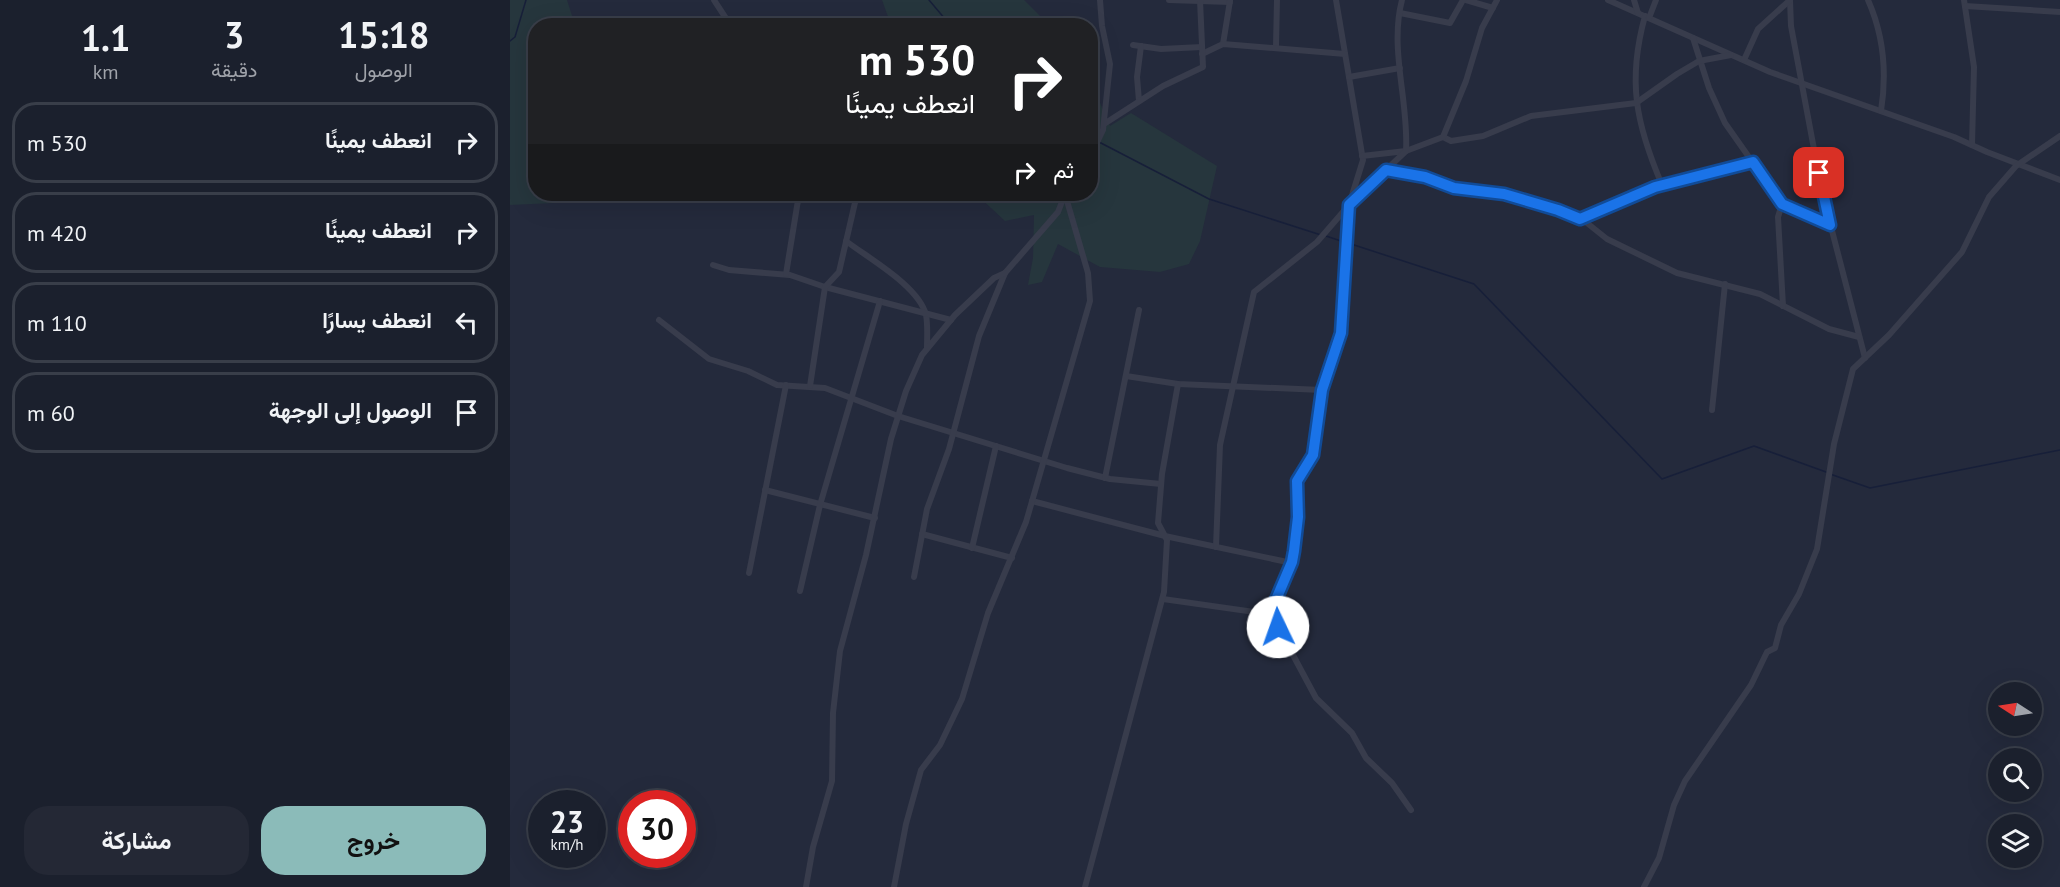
<!DOCTYPE html>
<html lang="ar">
<meta charset="utf-8">
<style>
:root{--surface:#1b202d;--page:#242835;--text:#f1f3f6;--muted:#a0a3aa;--line:#393e49;--accent:#8bbbb9}
body{margin:0;font-family:"PT Sans",Vazirmatn,sans-serif;background:var(--page);color:var(--text);direction:rtl;height:100vh;display:flex;flex-direction:column;font-size:22px;white-space:nowrap}
*{box-sizing:border-box;margin:0}
p{font-size:20px;color:var(--muted)}
.icon{flex:none;width:33px;height:33px;fill:none;stroke:currentColor;stroke-width:2;stroke-linecap:round;stroke-linejoin:round}
.map{position:relative;flex:1;overflow:hidden;direction:ltr}
.drawer{display:flex;flex-direction:column;background:var(--surface);width:510px}
.drawer>*{flex:none}
.top-card{position:absolute;left:18px;top:18px;width:570px;height:183px;border-radius:24px;box-shadow:0 6px 24px #0002,0 0 0 2px var(--line);direction:rtl;background:#202124;color:#fff;overflow:hidden}
.needle{width:39px;rotate:282deg}
.fabs{position:absolute;left:1478px;top:682px;display:grid;gap:12px}
.fabs a{display:grid;place-items:center;width:54px;height:54px;border-radius:50%;background:var(--surface);box-shadow:0 6px 24px #0002,0 0 0 2px var(--line);font-size:30px}
.speed{position:absolute;left:18px;top:790px;display:flex;gap:12px;font-size:30px;font-weight:700;text-align:center}
.speed>*{display:grid;place-content:center;width:78px;height:78px;border-radius:50%;background:var(--surface);box-shadow:0 6px 24px #0002,0 0 0 2px var(--line);line-height:1}
.speed small{font-size:15px;font-weight:400}
.speed .limit{border:9px solid #d22;background:#fff;color:#111}
.pin{position:absolute;display:grid;place-items:center;width:51px;height:51px;color:#fff;margin:-26px;border-radius:12px;box-shadow:0 3px 9px #0006}
.me{position:absolute;width:66px;margin:-33px;rotate:357deg;stroke-linejoin:round;filter:drop-shadow(0 0 4px #0008)}
.turn{display:flex;align-items:center;gap:21px;height:126px;padding:0 24px;font-size:27px}
.turn .icon{width:78px;height:78px;stroke-width:2.5}
.turn b{display:block;font-size:42px;line-height:51px}
.then{display:flex;align-items:center;height:57px;padding:0 24px;background:#0003;gap:12px;font-size:22px}
.eta{display:flex;justify-content:space-evenly;align-items:center;height:102px;text-align:center}
.eta b{font-size:36px;font-weight:700;line-height:42px}
.cta{display:flex;gap:12px;margin-top:auto;padding:12px 24px}
.cta a{flex:1;height:69px;border-radius:24px;background:var(--accent);color:#111;font-size:24px;font-weight:700;line-height:69px;text-align:center}
.cta a+a{background:var(--page);color:var(--text)}
ul{padding:0;list-style:none}
li{display:flex;align-items:center;gap:18px;height:81px;margin:0 12px 9px;padding:0 12px;border:3px solid var(--line);border-radius:24px}
li div{flex:1}
li b{display:block;font-size:22px}
li em{font-style:normal}
main{display:flex;flex:1;min-height:0}
.map>svg:first-child{display:block}
.green{fill:#26363d}
.lines{fill:none;stroke-linecap:round;stroke-linejoin:round}
.stream{stroke:#171f39;stroke-width:1.5}
.minor{stroke:#383c4c;stroke-width:6}
.route-casing{stroke:#114b97;stroke-width:15}
.route{stroke:#1a73e8;stroke-width:10}
</style>
<main>
<div class="map">
<svg width="1550" height="887" viewBox="0 0 1550 887">
<rect width="100%" height="100%" fill="#242a3c"/>
<!-- green -->
<g class="green">
<path d="M0,0H57L65,25L26,26V194H67L66,202L0,205Z"/>
<path d="M372,0H514L539,25H381Z"/>
<path d="M581,82L600,126L621,113L707,166L690,241L679,264L650,272L590,267L548,244L532,282L518,285L523,258L524,215L495,221L466,194H580Z"/>
</g>
<g class="lines">
<!-- stream -->
<g class="stream">
<path d="M419,0L441,26"/>
<path d="M0,41L5,37L16,0"/>
<path d="M589,142L699,199L811,235"/>
<path d="M816,236L834,242"/>
<path d="M838,243L964,284L1152,479L1244,446L1316,472"/>
<path d="M1320,474L1360,488L1550,450"/>
</g>
<!-- minor -->
<g class="minor">
<path d="M204,0L221,26"/>
<path d="M659,0L720,2"/>
<path d="M826,0L853,160L839,205L831,333L812,390L803,455L787,481L788,517L782,563L765,602L768,627L806,698L842,733L856,758L882,783L901,810"/>
<path d="M956,0L983,8"/>
<path d="M1098,0L1260,72L1444,137L1477,152L1550,180"/>
<path d="M1124,0L1128,13"/>
<path d="M1280,0L1281,26L1312,192L1355,358"/>
<path d="M1358,0C1374,36 1377,73 1371,111"/>
<path d="M1454,0L1464,67L1462,145"/>
<path d="M1455,6L1550,12"/>
<path d="M890,13L940,23L953,0"/>
<path d="M1135,16C1117,81 1126,124 1152,185"/>
<path d="M1139,18L1146,0"/>
<path d="M1183,38L1199,88L1215,123L1272,204L1320,225"/>
<path d="M713,44L720,1"/>
<path d="M623,45L651,49L692,47"/>
<path d="M766,46L767,0"/>
<path d="M692,54L713,44L835,54"/>
<path d="M1234,60L1248,29L1280,0"/>
<path d="M839,77L890,68"/>
<path d="M629,101L627,77L631,46"/>
<path d="M594,124L653,86L693,67L690,0"/>
<path d="M933,137L941,141L973,136L1021,116L1126,103L1167,74L1189,61L1221,55"/>
<path d="M852,156L896,151L933,137L956,81L972,28L987,0"/>
<path d="M580,157L593,130L600,64L592,26L590,0"/>
<path d="M876,170L915,177L944,188L994,194L1048,210L1077,223L1097,239L1167,273L1250,294L1319,329L1349,337"/>
<path d="M1272,204L1268,217L1273,306"/>
<path d="M1070,220L1145,187L1243,162"/>
<path d="M336,241C358,258 409,286 416,315C418,325 417,338 417,348"/>
<path d="M203,265L219,270L280,275L315,287L441,320"/>
<path d="M276,274L289,194"/>
<path d="M149,320L199,359L238,371L267,385L315,388L388,416L557,468L600,479L651,484"/>
<path d="M616,376L668,384L812,390"/>
<path d="M300,386L315,287L329,272L347,194"/>
<path d="M1202,410L1215,284"/>
<path d="M595,478L629,310"/>
<path d="M255,490L365,518"/>
<path d="M522,501L655,536L782,563"/>
<path d="M412,534L502,558"/>
<path d="M706,547L710,445L744,292L807,242L839,205L896,151C899,102 879,49 892,0"/>
<path d="M462,548L486,446"/>
<path d="M239,573L276,385"/>
<path d="M404,577L417,509L439,449L469,336L495,273L548,212L555,194"/>
<path d="M290,591L310,505L370,301"/>
<path d="M653,599L766,615"/>
<path d="M296,887L303,847L322,781L323,713L330,651L356,555L381,439L396,391L412,355L445,315L484,278L495,273"/>
<path d="M384,887L396,824L411,770L430,745L452,699L478,613L516,522L580,301L578,273L555,194"/>
<path d="M575,887L654,592L657,540L648,523L652,474L668,384"/>
<path d="M1134,887L1149,858L1164,805L1175,781L1241,685L1257,652L1265,648L1271,625L1289,594L1307,549L1324,444L1343,369L1379,335L1452,252L1479,197L1506,166L1550,136"/>
</g>
</g>
<g class="lines">
<!-- route casing -->
<g class="route-casing">
<path id="route" d="M768,627L765,602L782,562L784,551L788,517L787,481L803,455L812,390L831,333L839,205L876,170L915,177L944,188L994,194L1048,210L1070,219L1145,187L1243,162L1272,204L1320,225L1309,173"/>
</g>
<!-- route -->
<use href="#route" class="route"/>
</g>
</svg>
<div class="fabs">
<a><svg class="needle" viewBox="-14 -14 28 28"><path d="M0-13l5 13h-10z" fill="#e53935"/><path d="M0 13l5-13h-10z" fill="#a0a3aa"/></svg></a>
<a><svg class="icon" aria-label="search" viewBox="0 0 24 24"><circle cx="10" cy="10" r="6"/><path d="M15 15l6 6"/></svg></a>
<a><svg class="icon" aria-label="layers" viewBox="0 0 24 24"><path d="M12 4l9 5-9 5-9-5zM3 14l9 5 9-5"/></svg></a>
</div>
<div class="speed"><div>23<small>km/h</small></div><div class="limit">30</div></div>
<div class="pin" style="left:1309px;top:173px;background:#d93025"><svg class="icon" aria-label="arrive" viewBox="0 0 24 24"><path d="M6 21V4h12l-3 4 3 4H6"/></svg></div>
<svg class="me" style="left:768px;top:627px" viewBox="-20 -20 40 40"><circle r="19" fill="#fff"/><path d="M0-13L10 11 0 6-10 11z" fill="#1a73e8"/></svg>
<div class="top-card">
<div class="turn"><svg class="icon" aria-label="right" viewBox="0 0 24 24"><path d="M7 20v-9h11M14 6l5 5-5 5"/></svg><div><b>530 m</b>انعطف يمينًا</div></div>
<div class="then">ثم<svg class="icon" aria-label="right" viewBox="0 0 24 24"><path d="M7 20v-9h11M14 6l5 5-5 5"/></svg></div>
</div>
</div>
<section class="drawer">
<div class="eta">
<div><b>15:18</b><p>الوصول</p></div>
<div><b>3</b><p>دقيقة</p></div>
<div><b>1.1</b><p>km</p></div>
</div>
<ul>
<li><svg class="icon" aria-label="right" viewBox="0 0 24 24"><path d="M7 20v-9h11M14 6l5 5-5 5"/></svg><div><b>انعطف يمينًا</b></div><em>530 m</em></li>
<li><svg class="icon" aria-label="right" viewBox="0 0 24 24"><path d="M7 20v-9h11M14 6l5 5-5 5"/></svg><div><b>انعطف يمينًا</b></div><em>420 m</em></li>
<li><svg class="icon" aria-label="left" viewBox="0 0 24 24"><path d="M17 20v-9H6M10 6l-5 5 5 5"/></svg><div><b>انعطف يسارًا</b></div><em>110 m</em></li>
<li><svg class="icon" aria-label="arrive" viewBox="0 0 24 24"><path d="M6 21V4h12l-3 4 3 4H6"/></svg><div><b>الوصول إلى الوجهة</b></div><em>60 m</em></li>
</ul>
<div class="cta"><a>خروج</a><a>مشاركة</a></div>
</section>
</main>
